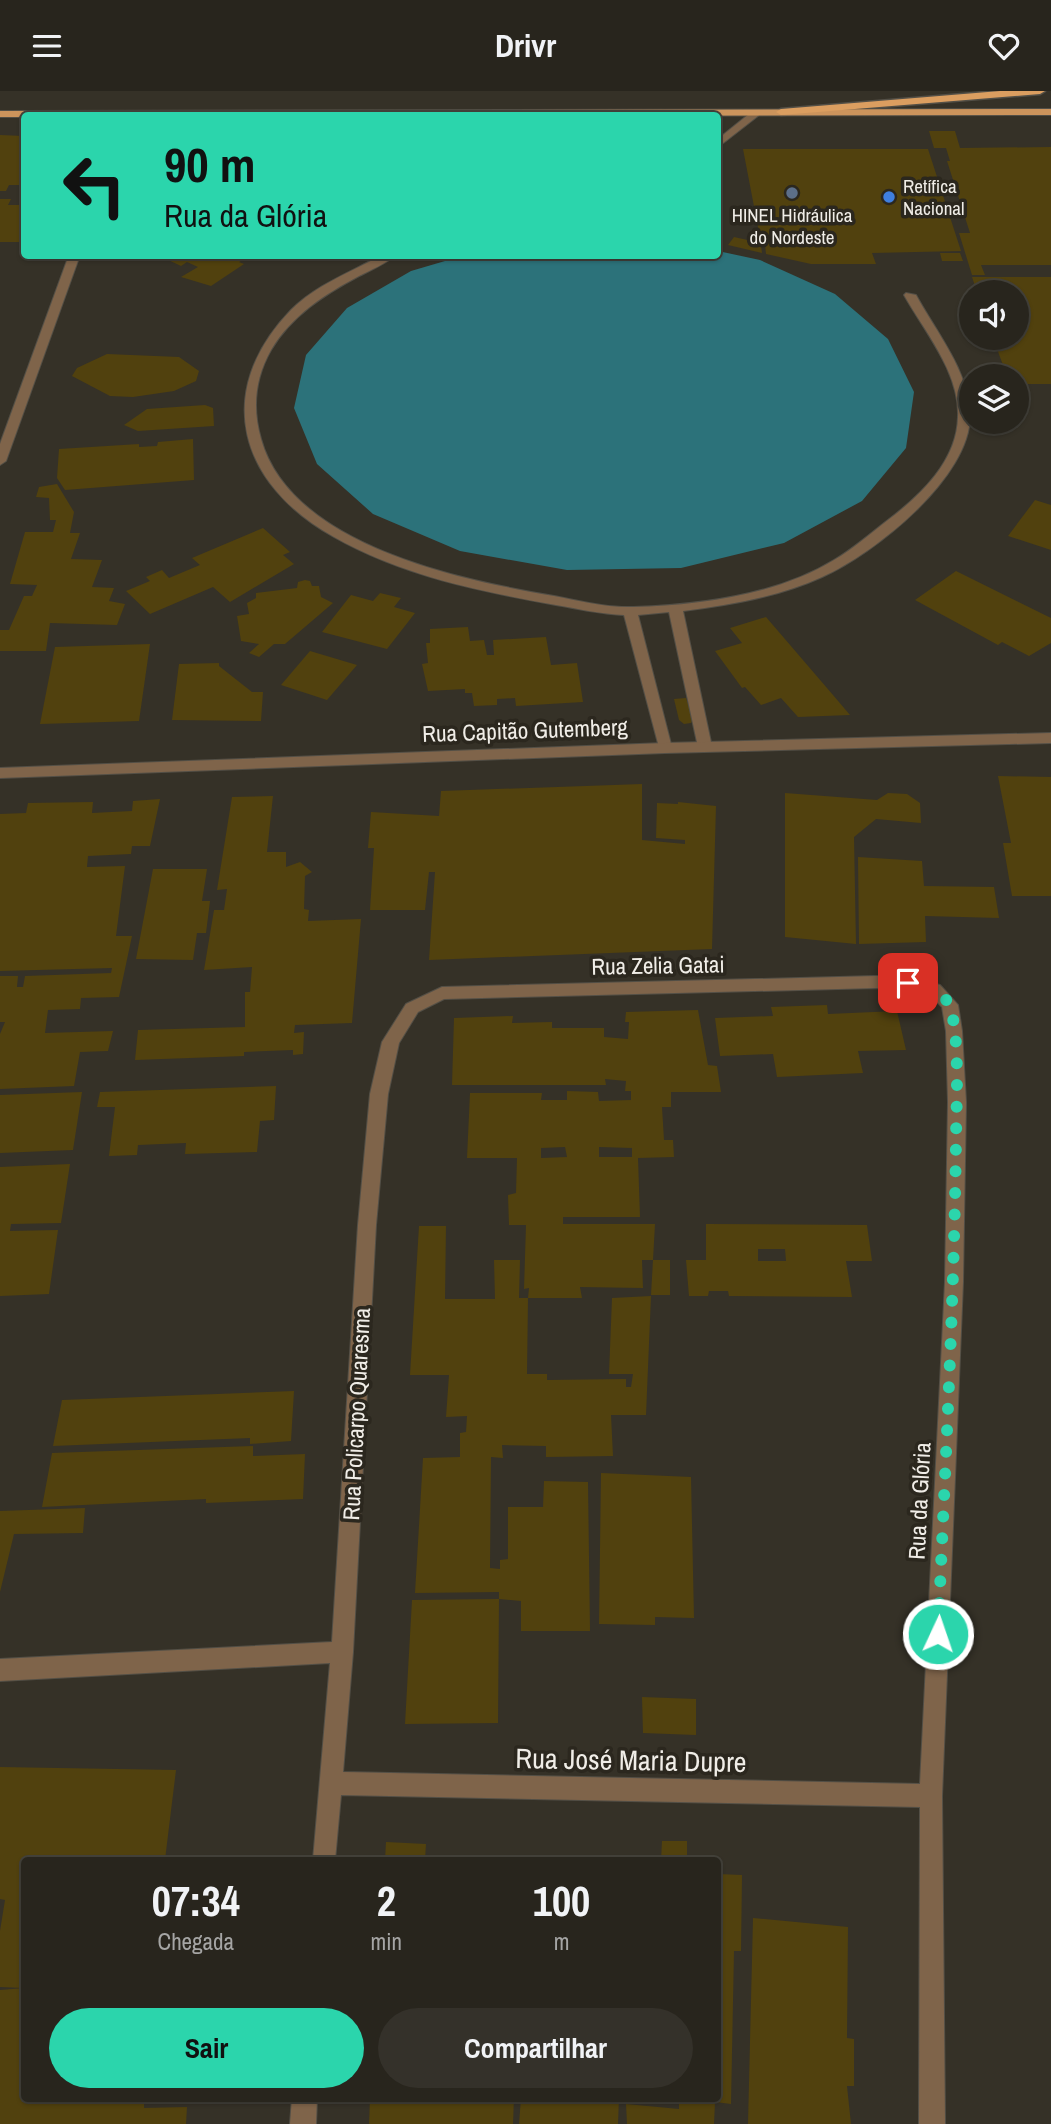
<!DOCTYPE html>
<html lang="pt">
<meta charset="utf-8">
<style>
:root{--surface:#28251d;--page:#34312a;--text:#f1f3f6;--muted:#a5a5a4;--line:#44423b;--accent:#2bd5ac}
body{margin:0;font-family:"Archivo Narrow",sans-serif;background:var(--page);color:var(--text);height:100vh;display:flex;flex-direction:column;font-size:26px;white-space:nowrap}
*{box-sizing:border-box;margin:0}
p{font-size:23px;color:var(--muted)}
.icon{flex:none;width:38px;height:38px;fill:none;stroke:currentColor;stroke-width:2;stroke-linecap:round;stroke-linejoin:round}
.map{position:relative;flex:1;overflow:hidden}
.drawer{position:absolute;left:21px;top:1766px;width:700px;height:245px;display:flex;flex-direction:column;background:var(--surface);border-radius:7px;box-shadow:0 2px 5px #0004,0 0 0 2px var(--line)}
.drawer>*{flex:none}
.top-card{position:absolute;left:21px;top:21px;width:700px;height:147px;border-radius:7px;box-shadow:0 2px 5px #0004,0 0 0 2px var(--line);background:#2bd5ac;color:#111;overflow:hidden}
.controls{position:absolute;left:959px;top:189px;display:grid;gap:14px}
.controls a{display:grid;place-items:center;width:70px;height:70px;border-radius:50%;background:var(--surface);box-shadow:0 2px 5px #0004,0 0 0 2px var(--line);font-size:35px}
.pin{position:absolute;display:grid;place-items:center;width:60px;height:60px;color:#fff;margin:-30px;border-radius:14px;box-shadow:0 4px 10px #0006}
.me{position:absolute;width:77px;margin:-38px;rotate:3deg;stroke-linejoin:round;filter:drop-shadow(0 0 5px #0008)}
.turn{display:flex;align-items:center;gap:24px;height:147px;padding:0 28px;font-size:32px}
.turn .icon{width:91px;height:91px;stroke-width:2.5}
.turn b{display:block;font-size:49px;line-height:60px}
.eta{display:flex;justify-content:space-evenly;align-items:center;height:119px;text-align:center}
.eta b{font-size:42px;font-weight:700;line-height:49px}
.button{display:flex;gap:14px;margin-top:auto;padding:14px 28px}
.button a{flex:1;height:80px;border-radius:42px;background:var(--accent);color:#111;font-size:28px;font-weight:700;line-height:80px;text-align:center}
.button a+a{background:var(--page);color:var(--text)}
header{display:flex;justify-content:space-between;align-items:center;height:91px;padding:0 28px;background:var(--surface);font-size:32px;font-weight:700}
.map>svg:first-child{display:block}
.water{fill:#2c727a}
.building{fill:#51410e;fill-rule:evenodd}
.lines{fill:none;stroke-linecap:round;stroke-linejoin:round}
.service-casing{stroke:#534f46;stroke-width:2}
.minor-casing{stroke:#534f46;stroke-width:2}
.primary-casing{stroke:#534f46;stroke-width:2}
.trunk-casing{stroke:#534f46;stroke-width:3}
.service{fill:#7f644a;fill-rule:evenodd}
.minor{fill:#7f644a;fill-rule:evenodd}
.primary{fill:#cc945c;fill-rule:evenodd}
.trunk{fill:#db9e60;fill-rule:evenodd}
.route{stroke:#2bd5ac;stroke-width:12;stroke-dasharray:0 21.6}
.service-dot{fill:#5c6f8a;stroke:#2b271e;stroke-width:2.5}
.shop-dot{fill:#3f7fe0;stroke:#2b271e;stroke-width:2.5}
.labels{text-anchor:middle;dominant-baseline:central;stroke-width:7;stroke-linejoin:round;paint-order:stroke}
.far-poi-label{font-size:19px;fill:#f0ede7;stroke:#2b271e;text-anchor:start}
.street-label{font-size:23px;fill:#f0ede7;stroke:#2b271e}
.near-street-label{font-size:28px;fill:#f0ede7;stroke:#2b271e}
</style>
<header><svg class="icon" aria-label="menu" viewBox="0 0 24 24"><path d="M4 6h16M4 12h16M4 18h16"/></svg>Drivr<svg class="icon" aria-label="heart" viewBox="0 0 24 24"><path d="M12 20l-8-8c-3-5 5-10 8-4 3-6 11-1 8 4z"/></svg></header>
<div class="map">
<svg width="1051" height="2033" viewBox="0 0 1051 2033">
<rect width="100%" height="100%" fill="#353127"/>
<!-- water -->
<path class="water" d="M718,160L760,169L835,203L888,248L914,301L906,357L862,410L784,452L681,477L567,479L460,460L373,423L317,373L294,317L306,264L347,217L411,180L462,165L718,164Z"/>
<!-- building -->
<g class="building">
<path d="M929,40H955L960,57L1051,56V174H981L985,184H972L959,142H970L947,70H950L946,57H934Z"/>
<path d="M0,44L24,45V94H9L6,100H0Z"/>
<path d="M743,58H928L961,160L872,162L876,173H811L766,163L765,154H761L762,162L728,154L734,146L761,152Z"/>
<path d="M0,108H11L8,114H24V151H0Z"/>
<path d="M940,162H960L963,170H942Z"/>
<path d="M170,164H245L248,166L239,171L244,173L211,195L181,186L198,176L187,171L181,175L164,167Z"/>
<path d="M972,186H1051V293H1017V285H1007L993,247H1017V201H977Z"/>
<path d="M107,263L179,266L199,280L196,290L174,300L133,306L110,305L72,285L77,277Z"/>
<path d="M205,314L213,317L214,335L138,340L124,334L147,318Z"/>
<path d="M193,348L194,389L65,399L57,387L59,358L139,353V356L157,355L158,351Z"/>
<path d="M57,393L74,421L70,442H80L71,468L102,469L92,496L114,497L109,510L125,513L117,534L50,532L46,560H0V539H9L24,505H32L37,494L10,493L25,441H53L56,429H50L49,407L36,406L39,396Z"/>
<path d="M1035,409L1051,414V459L1008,445Z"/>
<path d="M263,437L290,461L283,464L294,473L230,511L213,496L150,523L126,500L150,490L146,486L162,479L169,487L200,474L192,467Z"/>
<path d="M956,480L1051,527V552L1029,565L1002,551L998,554L915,509Z"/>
<path d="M305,489L310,490L312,495H319L321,506L333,512L285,553H274L259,566L249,562L259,553L241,550L237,525L249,523L247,512L256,507V502L297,497L298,491Z"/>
<path d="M380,502L401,507L394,516L415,522L387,558L322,541L351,504L373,510Z"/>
<path d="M766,526L833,604L850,624L798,626L781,607L761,614L745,596L742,597L715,560L742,552L730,537Z"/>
<path d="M468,536L470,550L484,549L487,564H494L493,549L546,546L551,574L577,572L583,611L516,615L515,607L497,608V614L474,615L472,602H465V598L428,600L422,573L428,572L426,552H430V538Z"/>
<path d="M150,553L139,630L40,633L55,556Z"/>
<path d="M310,560L357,574L327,609L281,594Z"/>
<path d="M219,572V575L252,601H263L261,630L172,629L179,573Z"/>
<path d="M686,607L693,628L691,632L684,633L679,629L674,608Z"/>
<path d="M998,685L1051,686V805H1012L1003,752H1011Z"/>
<path d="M642,693V749L685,753V749L656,747L657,712L678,713V711L716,715L712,858L429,869L435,781H429L425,819H370L374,757H368L371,721L439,725L441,700Z"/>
<path d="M785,702L877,709L888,702L907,703L920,712L921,732L876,728L854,746L856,853L785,846Z"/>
<path d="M273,705L267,761H286V776L300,771L312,781L305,785L304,818L309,819L308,830L361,828L352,932L295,934L294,942L304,941L303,963L293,964V959L244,961V965L135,969L138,939L245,936V901H250L252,876L204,879L214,819H224L227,798L217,799L232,706Z"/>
<path d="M160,708L150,755H132L131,763L88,765L87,776L125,775L116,845H132L119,906L81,907L80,918L48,919L45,942L113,940L108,960L80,961L74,995L0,998V943L5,931H0V885H18L17,896H23L25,885L111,882L112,877L0,880V723L26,722L28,712L93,711L92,722L132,720L133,710Z"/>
<path d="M858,766L922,770L924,795L994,796L999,827L925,825L926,851L859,853Z"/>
<path d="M153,778H207L202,810H210L206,842H197L193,869L136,868Z"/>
<path d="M827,914L828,923L897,920L906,959L858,960L863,982L777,986L773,963L720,965L715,927L773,925L771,916Z"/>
<path d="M698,919L708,974L717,975L721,1001H671V1016H662L664,1049H673L674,1066L638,1067L640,1126H563V1133H655L653,1169H642L643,1197L580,1196L582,1207H528L529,1197L524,1198L526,1134H509L508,1104L516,1102L517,1067H467L470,1002H542L541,1009H567V1000L598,1001L599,1010L631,1009V1000H625L626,990L605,988L606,994H452L454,927L513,925L512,932L552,931V937H604V946L628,948L629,931H625L626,921ZM565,1056L567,1066L541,1067V1057ZM599,1056L632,1057V1066H599Z"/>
<path d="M276,995L274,1029L260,1030L257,1061L185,1063L186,1052L138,1054L137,1064L109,1065L115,1016H97L100,1001Z"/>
<path d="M82,1001L73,1059L0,1062V1004Z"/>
<path d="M70,1073L61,1132L11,1133L10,1140L58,1139L49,1203L0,1205V1076Z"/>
<path d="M706,1133L867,1134L872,1170H846L852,1206L729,1205L728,1200H709L708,1205H689L686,1169H706ZM758,1158H785L786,1170H758Z"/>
<path d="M419,1135H446L445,1208H495L494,1169H520L519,1207H528L527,1283H547V1289L626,1288V1296H631L633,1283H609L612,1207L651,1205L646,1324H611L613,1365L546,1366V1355L502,1354L503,1367L491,1366L490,1477L500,1478V1469L508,1468V1416H543L544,1390L588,1391L590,1540H521V1510L499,1508L498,1632L405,1633L412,1509L499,1508V1501L415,1502L423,1367L460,1366V1342L466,1341L467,1325L446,1326L449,1284H410Z"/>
<path d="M653,1169H670V1204H651Z"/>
<path d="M294,1300L291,1350L250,1353V1347L53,1355L62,1309Z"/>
<path d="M253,1355V1365L305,1363L303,1408L206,1412V1408L42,1416L52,1362Z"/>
<path d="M601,1382L691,1386L694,1527L655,1526V1534L599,1533Z"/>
<path d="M85,1417L83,1442L14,1443L0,1501V1420Z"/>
<path d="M642,1606L696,1608V1644L643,1642Z"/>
<path d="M0,1676L176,1679L165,1769H24V1897L0,1896V1840L5,1809L0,1808Z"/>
<path d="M662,1750H687V1769H661Z"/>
<path d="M386,1751L426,1753L425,1769H385Z"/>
<path d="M718,1783L742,1784L741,1860H734L731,2013L715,2011L714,2033H627L626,2013L679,2018V2007H718Z"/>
<path d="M753,1827L848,1836L847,1947L854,1948V1995H847L851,2033H748Z"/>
<path d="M24,1897V2007H144V2017L187,2016L186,2033H0V1899Z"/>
<path d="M370,2007H514L513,2033H369Z"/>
<path d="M521,2007H619L618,2033H519Z"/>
</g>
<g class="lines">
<!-- service casing -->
<g class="service-casing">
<g id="service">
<path d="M754,19L763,21L718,56V48Z"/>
<path d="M382,164H396C385,173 371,179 359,185C325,203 291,225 271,259C255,287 252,317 261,348C291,455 461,489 554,505C580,510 607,517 633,516C699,514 777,504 834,469C853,458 871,442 888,429C921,404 957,370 958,326C960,282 925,241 904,204L906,202L916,204C936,241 969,280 970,324C971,386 874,463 822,486C778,506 730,514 683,520L712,656L710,659H700L698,656L669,521L638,524L672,657L670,660H660L624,524C601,523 579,518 556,514C479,500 403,485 334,446C239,393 212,301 291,219C316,194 351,181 382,164Z"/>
</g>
</g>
<!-- minor casing -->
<g class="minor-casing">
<g id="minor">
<path d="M69,164H80L6,370L0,374V353Z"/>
<path d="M1051,642V652L665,662L0,687V677L665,652Z"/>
<path d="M876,885L907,886L940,894L958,914L962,940L966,1011L963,1191L942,1705L945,2033H919L920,1716L341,1704L335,1769H313L330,1572L0,1590V1568L332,1551L358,1134L370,1003L382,951L406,913L442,896ZM876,897L907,898L929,903L942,916L946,940L948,1011L945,1191L920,1693L343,1681L353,1561L376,1134L388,1003L399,952L418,921L444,908Z"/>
<path d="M292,2007H317L316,2033H290Z"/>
</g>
</g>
<!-- primary casing -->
<g class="primary-casing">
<path id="primary" d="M1051,18V24L0,26V20Z"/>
</g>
<!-- trunk casing -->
<g class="trunk-casing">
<path id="trunk" d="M1000,0H1045L1040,3L781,24L776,21L781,18Z"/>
</g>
<!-- service -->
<use href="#service" class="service"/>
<!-- minor -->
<use href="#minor" class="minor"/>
<!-- primary -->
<use href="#primary" class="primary"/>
<!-- trunk -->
<use href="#trunk" class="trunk"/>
</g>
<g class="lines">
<!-- route -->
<path class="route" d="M908,892C924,894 940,897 948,912C961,935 956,1021 956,1049C954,1214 945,1378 938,1543"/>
</g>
<!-- markers -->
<circle class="service-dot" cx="792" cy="102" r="7"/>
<circle class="shop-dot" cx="889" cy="106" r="7"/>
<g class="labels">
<!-- far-poi labels -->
<g class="far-poi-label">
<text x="903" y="95">Retífica<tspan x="903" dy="22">Nacional</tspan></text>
<text x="792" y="124" text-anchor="middle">HINEL Hidráulica<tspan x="792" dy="22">do Nordeste</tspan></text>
</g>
<!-- street labels -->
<g class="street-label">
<text transform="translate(525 639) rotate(-2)">Rua Capitão Gutemberg</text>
<text transform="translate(658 874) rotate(-1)">Rua Zelia Gatai</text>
<text transform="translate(356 1323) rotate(-87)">Rua Policarpo Quaresma</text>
<text transform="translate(919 1410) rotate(-87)">Rua da Glória</text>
</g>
<!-- near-street labels -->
<g class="near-street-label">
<text transform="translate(631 1669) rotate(1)">Rua José Maria Dupre</text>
</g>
</g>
</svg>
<div class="controls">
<a><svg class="icon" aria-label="sound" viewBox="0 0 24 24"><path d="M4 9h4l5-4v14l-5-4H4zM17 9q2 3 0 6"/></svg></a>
<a><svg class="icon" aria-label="layers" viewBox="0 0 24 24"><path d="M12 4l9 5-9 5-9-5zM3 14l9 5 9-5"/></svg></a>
</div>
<div class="pin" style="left:908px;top:892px;background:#d93025"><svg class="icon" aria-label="arrive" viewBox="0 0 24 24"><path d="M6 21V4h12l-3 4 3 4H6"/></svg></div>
<svg class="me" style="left:938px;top:1543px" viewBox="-20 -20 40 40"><circle r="17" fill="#2bd5ac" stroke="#fff" stroke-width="3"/><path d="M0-11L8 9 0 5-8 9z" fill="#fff"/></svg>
<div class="top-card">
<div class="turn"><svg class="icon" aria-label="left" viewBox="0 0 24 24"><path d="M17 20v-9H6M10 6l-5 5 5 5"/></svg><div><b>90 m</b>Rua da Glória</div></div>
</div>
<section class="drawer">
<div class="eta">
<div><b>07:34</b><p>Chegada</p></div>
<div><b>2</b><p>min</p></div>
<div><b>100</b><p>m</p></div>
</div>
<div class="button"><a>Sair</a><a>Compartilhar</a></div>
</section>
</div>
